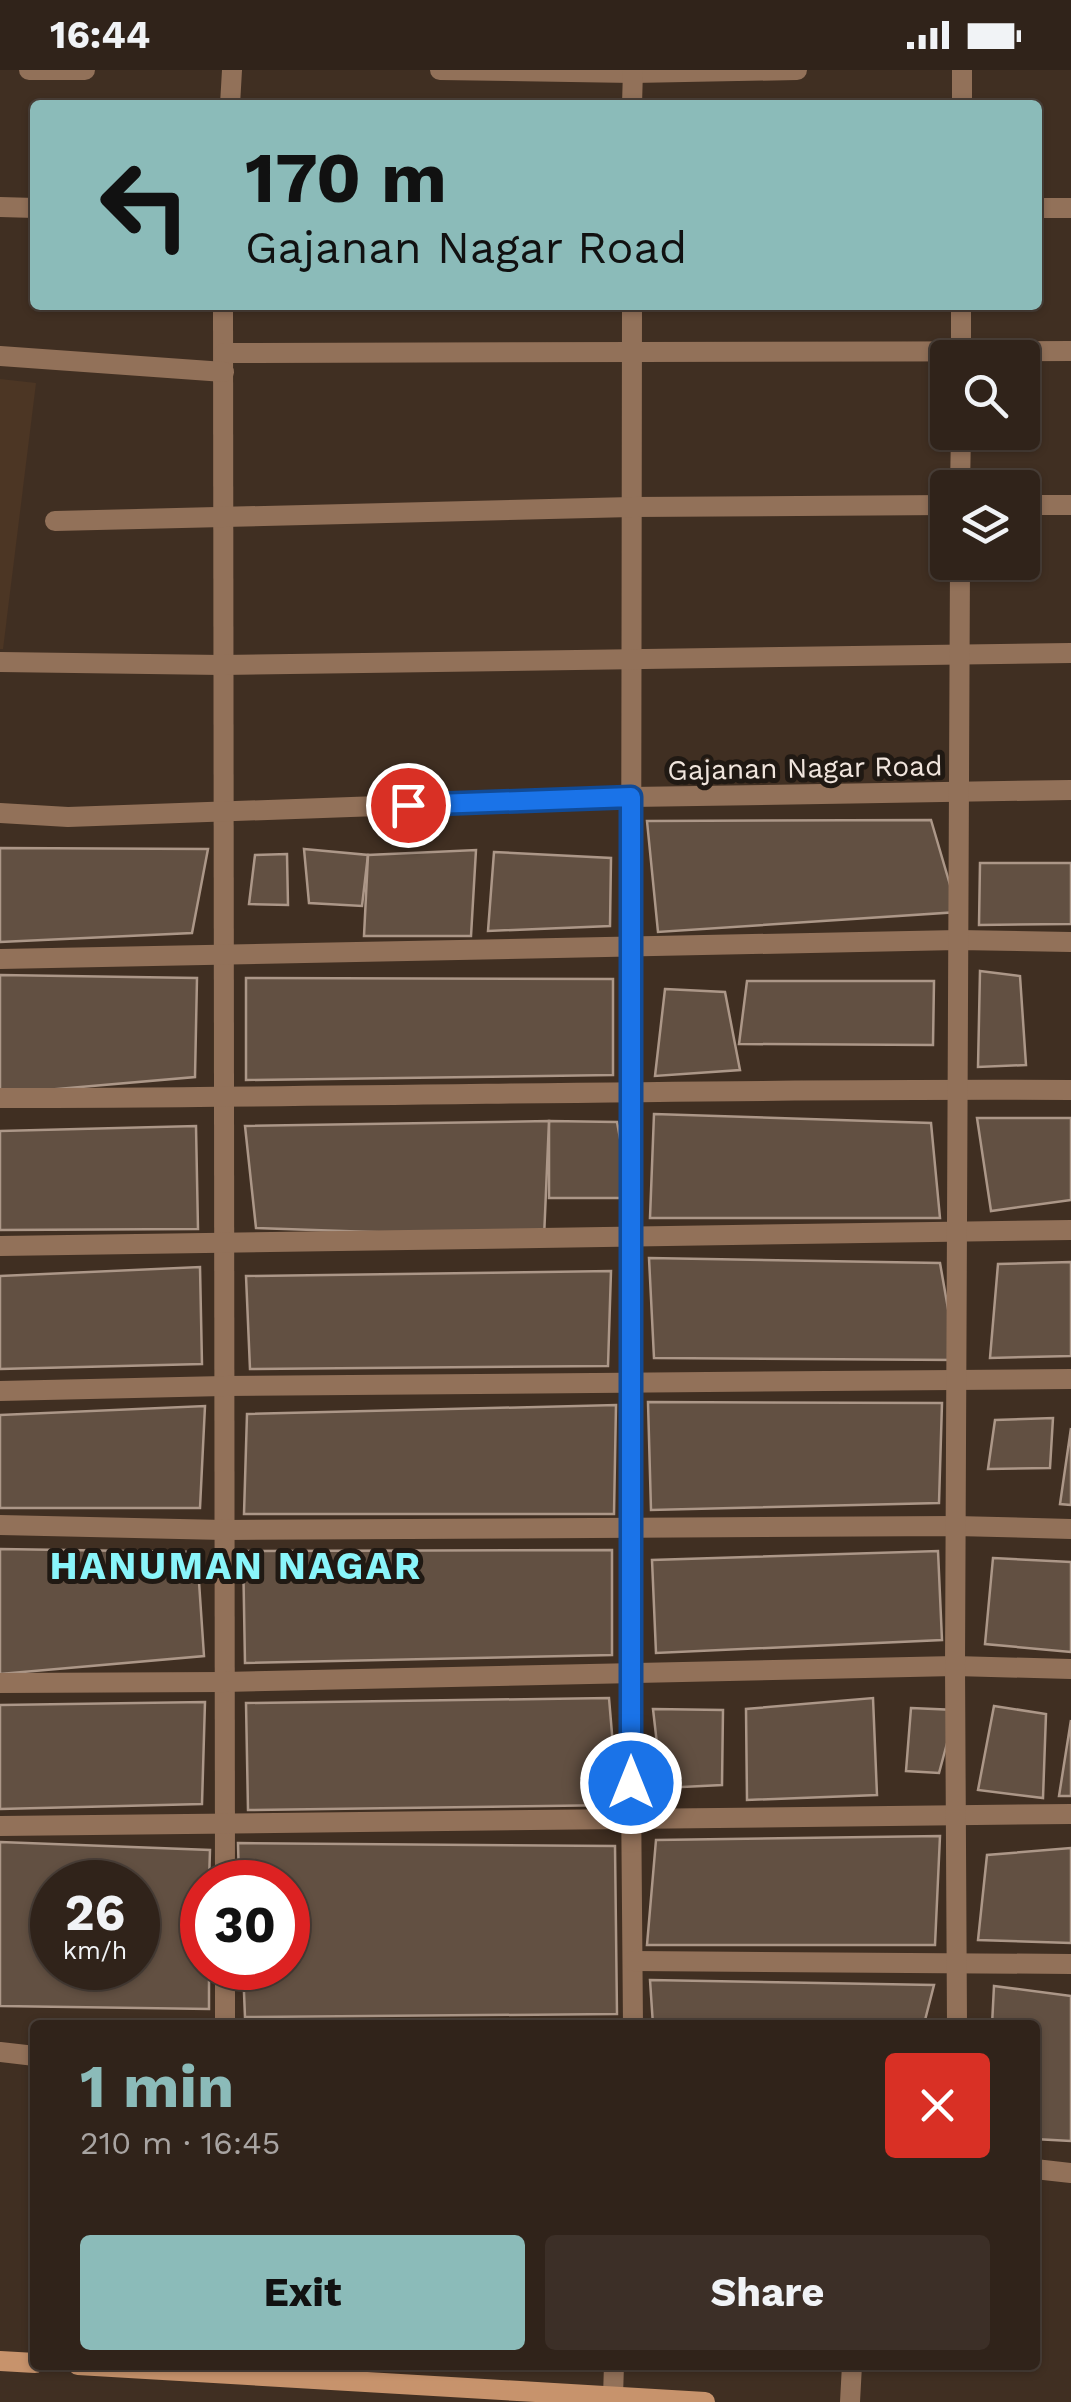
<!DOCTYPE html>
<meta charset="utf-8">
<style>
:root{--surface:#30231a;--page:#3c2f27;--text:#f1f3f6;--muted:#a8a4a2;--line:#4b4039;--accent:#8bbbb9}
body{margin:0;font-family:"Work Sans",sans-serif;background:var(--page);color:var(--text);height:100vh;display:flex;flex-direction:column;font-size:38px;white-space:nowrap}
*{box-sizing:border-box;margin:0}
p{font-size:32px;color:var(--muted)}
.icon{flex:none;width:55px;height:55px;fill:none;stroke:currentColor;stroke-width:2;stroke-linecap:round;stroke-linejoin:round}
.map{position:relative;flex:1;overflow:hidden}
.panel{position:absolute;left:30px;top:1950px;width:1010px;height:350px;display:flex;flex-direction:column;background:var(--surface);border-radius:10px;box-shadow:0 2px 8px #0004,0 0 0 2px var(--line)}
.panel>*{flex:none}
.banner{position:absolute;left:30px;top:30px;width:1012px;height:210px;border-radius:10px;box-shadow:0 2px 8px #0004,0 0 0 2px var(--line);background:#8bbbb9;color:#111;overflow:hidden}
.buttons{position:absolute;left:930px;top:270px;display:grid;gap:20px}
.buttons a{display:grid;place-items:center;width:110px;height:110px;border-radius:10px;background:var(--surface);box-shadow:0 2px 8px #0004,0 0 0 2px var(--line);font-size:50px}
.speed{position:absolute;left:30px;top:1790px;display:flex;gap:20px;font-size:50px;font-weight:700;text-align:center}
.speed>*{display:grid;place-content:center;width:130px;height:130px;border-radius:50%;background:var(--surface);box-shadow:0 2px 8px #0004,0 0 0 2px var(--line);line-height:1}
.speed small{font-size:25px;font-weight:400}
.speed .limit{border:15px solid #d22;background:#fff;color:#111}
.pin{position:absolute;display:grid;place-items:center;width:85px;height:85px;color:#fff;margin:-42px;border:5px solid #fff;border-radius:50%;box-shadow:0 2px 10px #0007}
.me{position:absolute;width:110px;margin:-55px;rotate:0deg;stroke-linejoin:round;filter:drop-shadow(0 0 8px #0008)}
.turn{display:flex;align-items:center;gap:35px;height:210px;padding:0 50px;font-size:45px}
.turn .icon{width:130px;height:130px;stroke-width:2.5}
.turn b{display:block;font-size:70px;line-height:85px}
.round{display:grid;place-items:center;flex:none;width:105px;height:105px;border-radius:10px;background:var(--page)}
.headline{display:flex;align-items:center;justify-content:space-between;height:170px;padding:0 50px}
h1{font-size:60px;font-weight:700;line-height:75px;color:var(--accent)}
.cta{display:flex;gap:20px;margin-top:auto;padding:20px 50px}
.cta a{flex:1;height:115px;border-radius:10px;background:var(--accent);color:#111;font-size:40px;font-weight:700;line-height:115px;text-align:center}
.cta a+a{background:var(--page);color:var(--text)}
.status{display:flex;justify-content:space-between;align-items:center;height:70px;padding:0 50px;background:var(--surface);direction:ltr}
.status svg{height:28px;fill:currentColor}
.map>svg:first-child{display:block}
.built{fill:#4c3624}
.building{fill:#625042;stroke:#ac9788;stroke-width:2.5;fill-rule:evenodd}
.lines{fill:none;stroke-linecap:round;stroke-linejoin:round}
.street{stroke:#927159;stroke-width:20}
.secondary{stroke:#c7936c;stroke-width:20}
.route-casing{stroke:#114b97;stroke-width:25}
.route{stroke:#1a73e8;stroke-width:18}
.labels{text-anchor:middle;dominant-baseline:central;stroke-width:10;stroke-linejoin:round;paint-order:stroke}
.street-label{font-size:28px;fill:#f0e5dd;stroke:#201913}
.district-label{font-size:38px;font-weight:bold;letter-spacing:2.5px;fill:#89f5fa;stroke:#201913}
</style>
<div class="status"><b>16:44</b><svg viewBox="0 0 49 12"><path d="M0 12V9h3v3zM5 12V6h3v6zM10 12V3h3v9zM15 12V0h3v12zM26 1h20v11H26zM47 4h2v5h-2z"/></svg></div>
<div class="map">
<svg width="1071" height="2332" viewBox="0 0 1071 2332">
<rect width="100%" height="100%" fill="#402f22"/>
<!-- built -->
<path class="built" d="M0,309L36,313L3,579H0Z"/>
<!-- building -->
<g class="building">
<path d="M931,750L958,842L658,862L647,751Z"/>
<path d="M0,778L208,779L192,863L0,872Z"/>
<path d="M304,779L368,785L362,836L309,833Z"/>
<path d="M476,780L471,866H364L368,785Z"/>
<path d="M494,782L611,788L610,856L488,861Z"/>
<path d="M287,784L288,835L249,834L255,785Z"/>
<path d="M980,793H1071V854L979,855Z"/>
<path d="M980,901L1020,906L1026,995L978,997Z"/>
<path d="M0,905L197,908L195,1007L0,1024Z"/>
<path d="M246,908L613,909V1005L246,1010Z"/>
<path d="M747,911H934L933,975L739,974Z"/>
<path d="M665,919L725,922L740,1000L655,1006Z"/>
<path d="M654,1044L931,1053L940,1148H650Z"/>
<path d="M977,1048H1071V1130L991,1141Z"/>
<path d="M549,1051L617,1052L631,1128H549Z"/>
<path d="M549,1051L544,1168L256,1158L245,1056Z"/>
<path d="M196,1056L198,1159L0,1160V1061Z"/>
<path d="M649,1188L940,1193L957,1290L654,1288Z"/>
<path d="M1071,1192V1286L990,1288L998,1194Z"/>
<path d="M200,1197L202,1294L0,1299V1206Z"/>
<path d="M611,1201L608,1296L250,1299L246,1206Z"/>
<path d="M648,1332L942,1333L939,1433L651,1440Z"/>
<path d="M616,1335L614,1444H244L247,1344Z"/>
<path d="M205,1336L200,1438H0V1345Z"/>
<path d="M1053,1348L1050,1398L988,1399L995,1350Z"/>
<path d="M1071,1358V1435L1060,1434Z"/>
<path d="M0,1479L197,1482L204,1586L0,1604Z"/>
<path d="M612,1480V1585L245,1593L243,1481Z"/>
<path d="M938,1481L942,1570L656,1583L652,1490Z"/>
<path d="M993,1488L1071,1492V1582L985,1574Z"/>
<path d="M609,1628L618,1735L248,1740L246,1633Z"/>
<path d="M873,1628L877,1725L747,1730L746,1639Z"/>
<path d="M205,1632L202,1734L0,1739V1635Z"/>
<path d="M994,1636L1046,1644L1043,1728L978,1720Z"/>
<path d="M911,1638L956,1640L939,1703L906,1701Z"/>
<path d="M653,1639L723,1640L722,1715L662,1718Z"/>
<path d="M1071,1650V1726H1059Z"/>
<path d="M940,1766L935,1875H647L656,1770Z"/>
<path d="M0,1772L210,1780L209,1812H202V1898H209V1939L0,1936ZM52,1812H138V1898H52Z"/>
<path d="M238,1773L615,1776L617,1944L245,1947L243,1898H288V1812H239Z"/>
<path d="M1071,1778V1873L978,1870L987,1785Z"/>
<path d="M650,1910L934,1915L924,1954L653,1955Z"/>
<path d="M994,1916L1071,1926V2071L1035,2069V1955H992Z"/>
</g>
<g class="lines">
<!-- street -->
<g class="street">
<path d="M29,0H85"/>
<path d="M440,0L633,3L797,0"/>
<path d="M230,35L232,0"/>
<path d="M632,35L633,0"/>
<path d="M962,35V0"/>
<path d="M0,137L35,138"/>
<path d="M1038,138H1071"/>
<path d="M223,235L225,1812"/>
<path d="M632,235L630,1603L633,1955"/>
<path d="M224,283L1071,281"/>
<path d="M0,286L224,302"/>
<path d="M961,288V235"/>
<path d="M960,418L961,362"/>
<path d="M1022,435H1071"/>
<path d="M55,451L632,437L948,435"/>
<path d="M0,592L222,595L1071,583"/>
<path d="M0,743L68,747L631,727L1071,720"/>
<path d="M0,889L958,870L1071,872"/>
<path d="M0,1028C357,1028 714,1018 1071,1020"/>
<path d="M0,1176L1071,1160"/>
<path d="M0,1321L224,1316L1071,1309"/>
<path d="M0,1455L224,1460L956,1456L1071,1459"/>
<path d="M0,1613L224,1612L955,1596L1071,1599"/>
<path d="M0,1756L1071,1744"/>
<path d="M633,1891L1071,1894"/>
<path d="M225,1898V1955"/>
<path d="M957,1955L955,1596L960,492"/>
<path d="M0,1982L35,1986"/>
<path d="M1035,2099L1071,2103"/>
<path d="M613,2326L614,2295"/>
<path d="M850,2332L852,2295"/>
</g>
<!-- secondary -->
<g class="secondary">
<path d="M0,2291L35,2293"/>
<path d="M78,2295L705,2332"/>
</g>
</g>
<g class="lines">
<!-- route casing -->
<g class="route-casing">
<path id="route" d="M408,735L631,727V1713"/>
</g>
<!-- route -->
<use href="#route" class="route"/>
</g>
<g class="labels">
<!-- street labels -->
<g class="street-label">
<text transform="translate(805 698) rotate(-1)">Gajanan Nagar Road</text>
</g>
<!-- district labels -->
<g class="district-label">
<text x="236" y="1496">HANUMAN NAGAR</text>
</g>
</g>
</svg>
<div class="buttons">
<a><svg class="icon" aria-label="search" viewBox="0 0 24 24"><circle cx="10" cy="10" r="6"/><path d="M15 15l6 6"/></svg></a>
<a><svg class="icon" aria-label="layers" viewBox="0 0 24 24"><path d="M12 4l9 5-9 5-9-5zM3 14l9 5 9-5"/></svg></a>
</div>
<div class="speed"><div>26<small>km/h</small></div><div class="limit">30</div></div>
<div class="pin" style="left:408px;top:735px;background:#d93025"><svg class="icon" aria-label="arrive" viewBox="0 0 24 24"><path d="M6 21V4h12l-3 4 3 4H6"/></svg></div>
<svg class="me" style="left:631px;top:1713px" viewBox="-20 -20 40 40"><circle r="17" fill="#1a73e8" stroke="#fff" stroke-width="3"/><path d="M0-11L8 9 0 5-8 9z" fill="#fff"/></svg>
<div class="banner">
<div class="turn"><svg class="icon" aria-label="left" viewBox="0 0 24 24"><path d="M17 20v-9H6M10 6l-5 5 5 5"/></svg><div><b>170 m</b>Gajanan Nagar Road</div></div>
</div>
<section class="panel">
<div class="headline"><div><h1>1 min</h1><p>210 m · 16:45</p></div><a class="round" style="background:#d93025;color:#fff"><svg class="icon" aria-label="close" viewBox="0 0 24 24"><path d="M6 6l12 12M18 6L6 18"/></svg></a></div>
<div class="cta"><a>Exit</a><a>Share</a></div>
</section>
</div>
